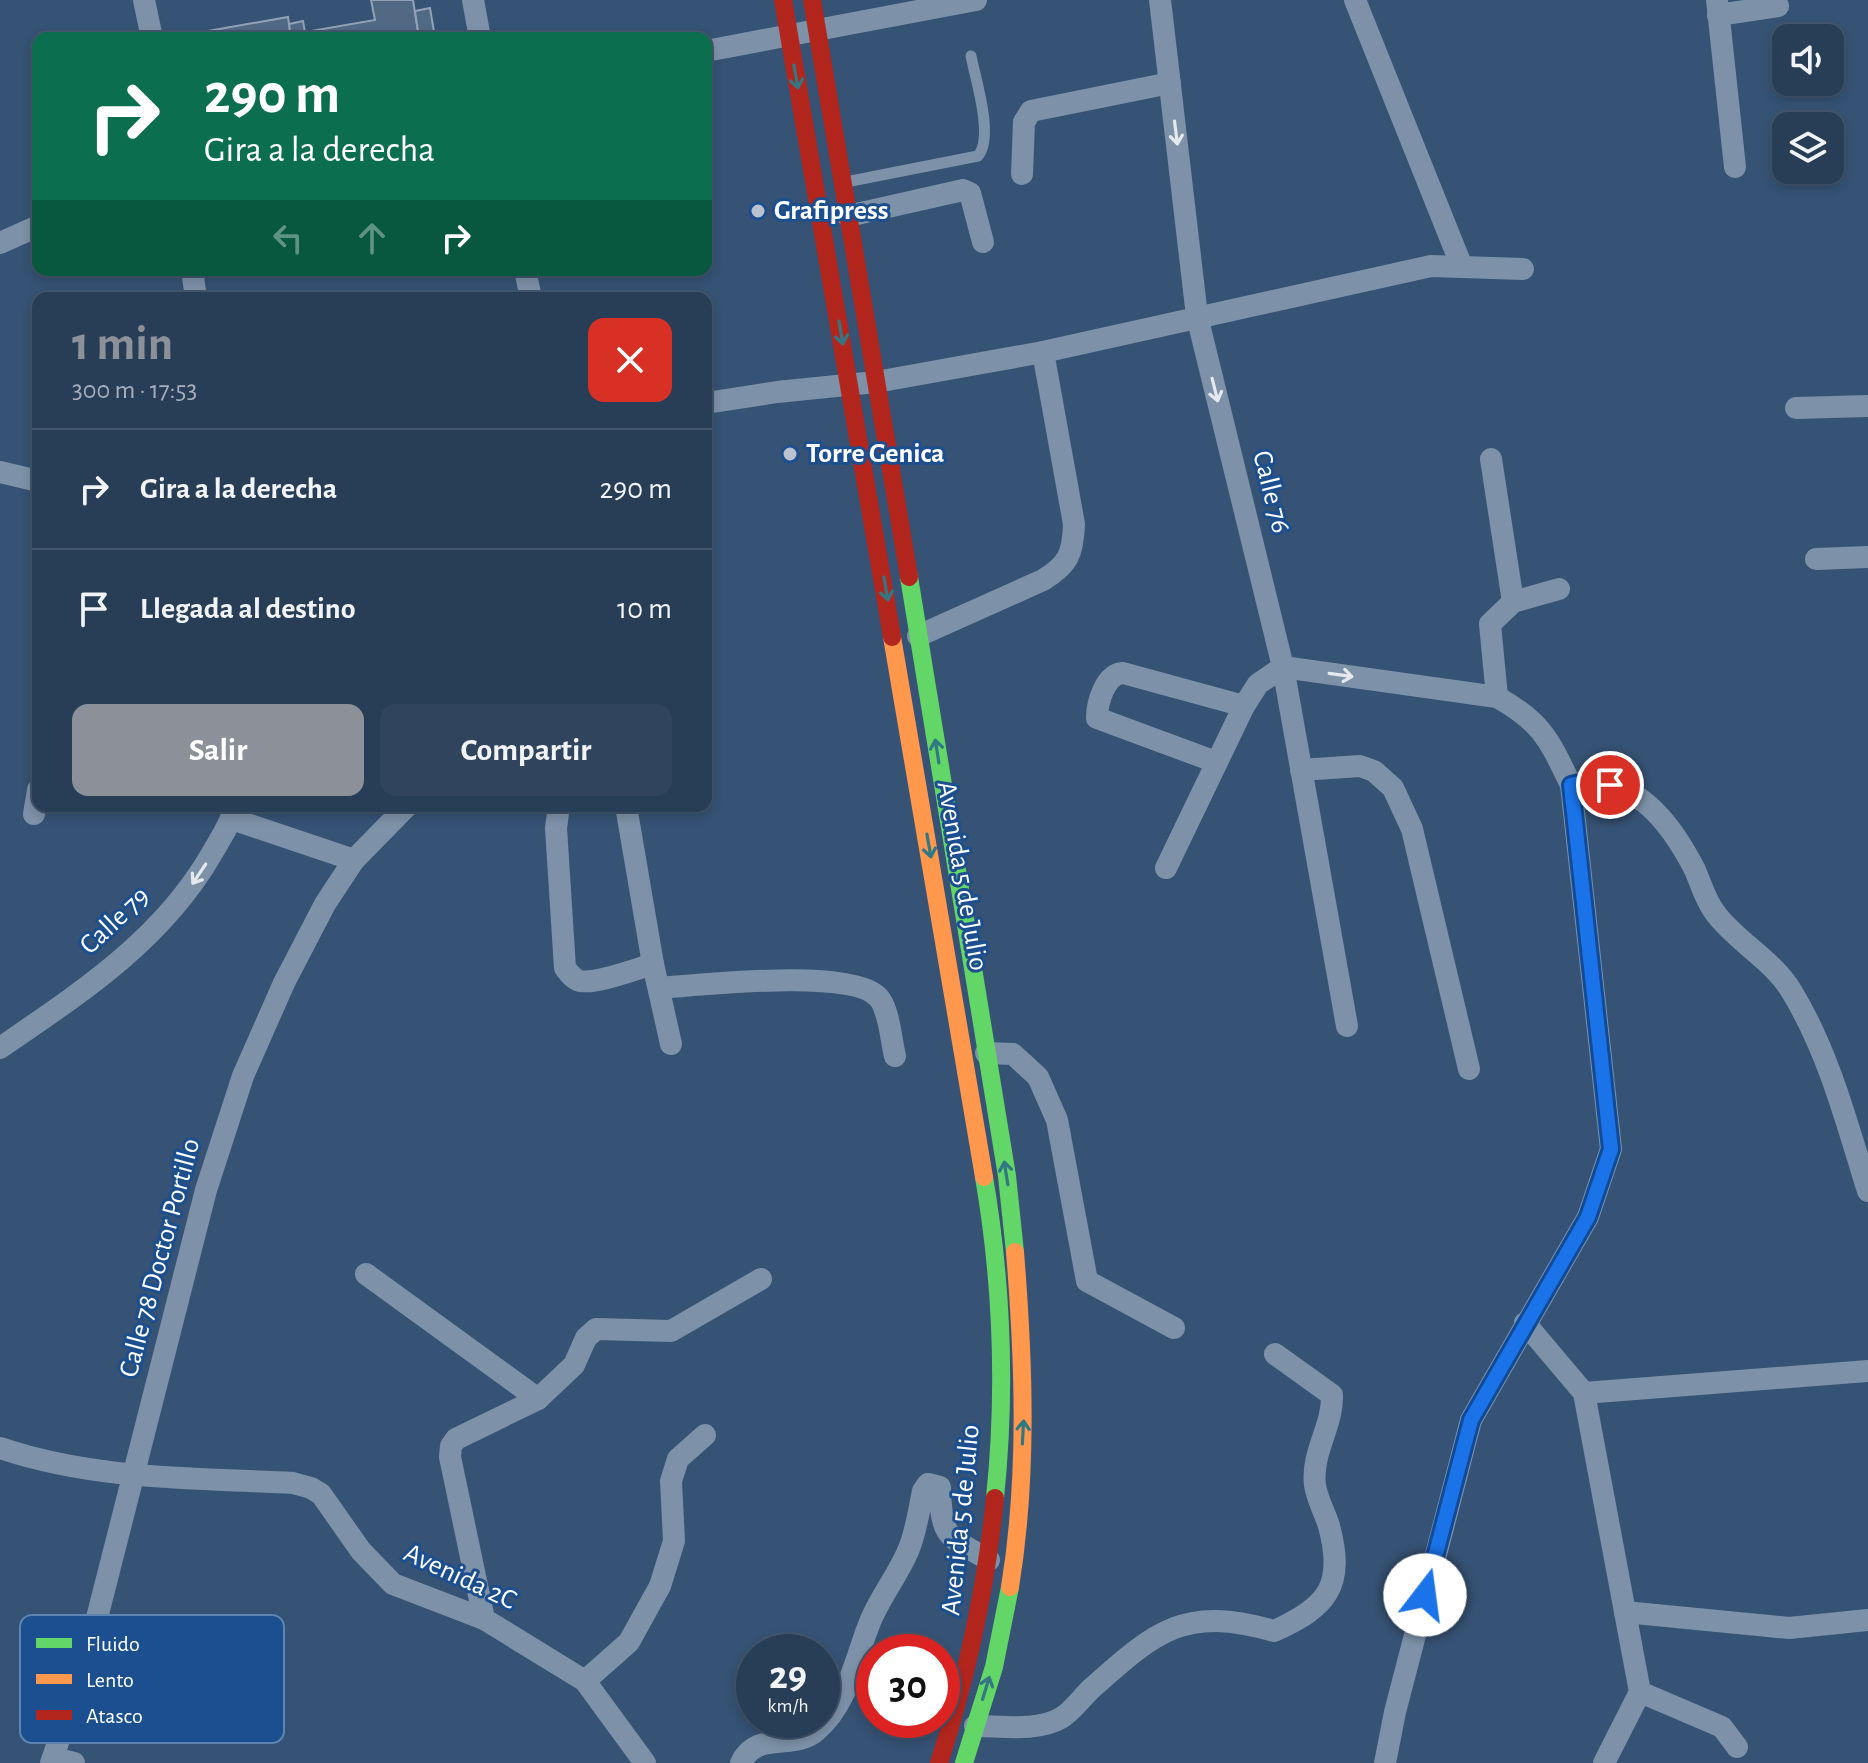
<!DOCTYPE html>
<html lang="es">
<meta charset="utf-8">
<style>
:root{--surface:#283e57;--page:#30455d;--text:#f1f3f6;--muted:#a5aeba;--line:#44576d;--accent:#8c9099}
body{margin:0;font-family:"Alegreya Sans",sans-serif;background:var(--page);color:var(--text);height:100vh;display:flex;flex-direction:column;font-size:30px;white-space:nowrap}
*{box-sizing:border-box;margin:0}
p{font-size:26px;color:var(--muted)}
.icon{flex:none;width:44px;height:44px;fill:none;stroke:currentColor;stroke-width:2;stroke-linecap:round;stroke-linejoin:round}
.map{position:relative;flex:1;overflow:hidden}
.drawer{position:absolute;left:32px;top:292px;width:680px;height:520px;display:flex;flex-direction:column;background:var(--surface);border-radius:16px;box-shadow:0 4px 12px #0003,0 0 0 2px var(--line)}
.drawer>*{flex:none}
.guide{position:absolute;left:32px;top:32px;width:680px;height:244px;border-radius:16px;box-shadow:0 4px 12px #0003,0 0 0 2px var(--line);background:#0b6e4f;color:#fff;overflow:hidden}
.buttons{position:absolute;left:1772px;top:24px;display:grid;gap:16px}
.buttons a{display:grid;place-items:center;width:72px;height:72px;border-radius:16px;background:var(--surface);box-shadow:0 4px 12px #0003,0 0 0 2px var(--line);font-size:40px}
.speed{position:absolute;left:736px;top:1634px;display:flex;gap:16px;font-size:40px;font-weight:700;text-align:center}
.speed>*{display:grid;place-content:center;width:104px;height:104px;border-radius:50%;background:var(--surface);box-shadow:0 4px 12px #0003,0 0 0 2px var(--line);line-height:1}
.speed small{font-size:20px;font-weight:400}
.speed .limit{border:12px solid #d22;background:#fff;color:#111}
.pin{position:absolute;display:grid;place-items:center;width:68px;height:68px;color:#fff;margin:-34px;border:4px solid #fff;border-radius:50%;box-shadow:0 2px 8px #0007}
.me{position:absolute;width:88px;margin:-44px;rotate:15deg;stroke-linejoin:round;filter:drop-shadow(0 0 6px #0008)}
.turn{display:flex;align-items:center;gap:28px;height:168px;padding:0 40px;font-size:36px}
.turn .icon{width:104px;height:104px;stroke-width:2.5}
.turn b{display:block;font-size:56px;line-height:68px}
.lanes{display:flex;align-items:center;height:76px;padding:0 40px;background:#0003;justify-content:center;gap:40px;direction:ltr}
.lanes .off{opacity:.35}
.round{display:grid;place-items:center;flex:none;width:84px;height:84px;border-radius:16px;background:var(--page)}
.headline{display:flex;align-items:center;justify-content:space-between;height:136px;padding:0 40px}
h1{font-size:48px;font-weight:600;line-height:60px;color:var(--accent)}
.primary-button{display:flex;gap:16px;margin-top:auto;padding:16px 40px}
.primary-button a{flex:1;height:92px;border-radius:16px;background:var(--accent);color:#fff;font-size:32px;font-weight:600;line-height:92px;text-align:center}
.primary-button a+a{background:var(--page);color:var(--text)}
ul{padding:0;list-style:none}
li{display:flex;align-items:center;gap:24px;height:120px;padding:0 40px;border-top:2px solid var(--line)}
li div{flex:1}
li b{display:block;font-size:30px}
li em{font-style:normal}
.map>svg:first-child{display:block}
.building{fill:#526984;stroke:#92a2b6;stroke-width:2}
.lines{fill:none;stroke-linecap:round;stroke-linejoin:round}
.lane{stroke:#7d92a8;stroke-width:11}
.street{stroke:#7d92a8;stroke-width:22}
.fast{stroke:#63d668;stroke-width:18}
.slow{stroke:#ff974d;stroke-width:18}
.jam{stroke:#b3261e;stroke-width:18}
.oneway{stroke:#317883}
.oneway2{stroke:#e5e9ee}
.route-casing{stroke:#114b97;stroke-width:20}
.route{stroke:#1a73e8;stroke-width:14}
.poi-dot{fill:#b9c2ce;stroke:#1b4f8f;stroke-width:3}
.labels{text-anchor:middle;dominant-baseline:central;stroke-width:6;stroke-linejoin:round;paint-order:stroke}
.poi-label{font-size:28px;font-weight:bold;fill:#fff;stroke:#1b4f8f;text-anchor:start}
.street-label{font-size:28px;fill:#fff;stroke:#1b4f8f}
.key{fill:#1b4f8f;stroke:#5f84b1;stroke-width:2}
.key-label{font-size:22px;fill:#fff}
</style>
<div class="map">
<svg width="1868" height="1763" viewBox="0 0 1868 1763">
<rect width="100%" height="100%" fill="#365274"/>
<!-- building -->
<g class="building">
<path d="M371,0H413L419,38H306L305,32L375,20Z"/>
<path d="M430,8L435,38H419L415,11Z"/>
<path d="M288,17L291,38H168Z"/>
<path d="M303,21L306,38H291L289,24Z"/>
</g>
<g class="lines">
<!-- lane -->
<path class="lane" d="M846,182L978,156C994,137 976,81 971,56"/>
<!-- street -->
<g class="street">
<path d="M144,0L152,38"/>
<path d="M473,0L480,38"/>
<path d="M1160,0L1197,316L1283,667L1497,697C1543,723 1549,740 1571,785L1611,1149L1588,1217L1471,1420L1395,1712L1385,1763"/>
<path d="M1355,0L1462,267"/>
<path d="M1717,0L1735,167"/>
<path d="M1718,15L1778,6"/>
<path d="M706,51L976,0"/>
<path d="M1022,174L1024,122L1031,111L1170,83"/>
<path d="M848,216L963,190L970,193L983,242"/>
<path d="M0,243L38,226"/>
<path d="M192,270L196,298"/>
<path d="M525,270L531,298"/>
<path d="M706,403L777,392L876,382L1043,352L1431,266L1523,269"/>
<path d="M1796,408L1868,406"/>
<path d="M1491,459L1513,602"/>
<path d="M0,472L38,481"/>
<path d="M1816,559L1868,557"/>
<path d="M918,636L1043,580C1068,565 1073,554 1074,524L1043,352"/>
<path d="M1497,697L1490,624L1513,602L1559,589"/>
<path d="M1216,762L1097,718C1097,703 1105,674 1123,673L1244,706"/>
<path d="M1301,770L1360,766L1374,771L1393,788L1412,829L1469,1069"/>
<path d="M1571,785C1632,771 1670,821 1695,870C1701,884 1706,902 1716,914C1737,942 1774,961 1792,992C1829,1053 1847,1124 1868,1191"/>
<path d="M559,806L556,828L565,968C569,973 573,979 580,981C597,984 636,969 653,964"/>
<path d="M626,806L653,964L671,1044"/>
<path d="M34,814L38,790"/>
<path d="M232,819L354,860"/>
<path d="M1166,868L1244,706L1258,684L1283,667L1347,1026"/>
<path d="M659,988C703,985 850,968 878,997C889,1008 891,1040 895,1056"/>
<path d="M0,1048C80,993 161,941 211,855C220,839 231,824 235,806"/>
<path d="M986,1053L1013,1054L1038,1077L1057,1120L1087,1281L1174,1328"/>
<path d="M366,1274L538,1399L456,1439L451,1446L450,1457L484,1619"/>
<path d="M1525,1323L1584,1393L1640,1692L1604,1763"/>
<path d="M1584,1393L1868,1371"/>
<path d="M538,1399L574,1365L586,1338L596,1329L671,1331L761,1279"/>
<path d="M0,1448C94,1480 195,1478 293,1483L311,1488L321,1494L361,1551L393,1584L484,1619L585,1681L645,1763"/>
<path d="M1625,1612L1789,1628L1868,1620"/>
<path d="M585,1681L629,1642L660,1586L674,1541L671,1481L678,1459L705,1435"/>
<path d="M1640,1692L1722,1727L1737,1747"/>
<path d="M975,1726C1001,1726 1037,1732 1061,1718C1072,1712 1082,1697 1092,1688C1156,1631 1185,1605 1274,1631C1328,1607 1345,1585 1329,1526C1325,1513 1317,1499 1315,1485C1311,1453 1333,1426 1332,1395L1275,1354"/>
<path d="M53,1758L74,1763"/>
<path d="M51,1763L86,1661L206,1190L243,1076L284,983L325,904L354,860L407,806"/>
<path d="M741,1763C756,1730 793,1751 816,1731C848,1704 855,1659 870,1622C880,1597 898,1575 908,1551C916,1533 919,1510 923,1491L928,1484L940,1487C941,1538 947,1536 989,1560"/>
</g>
<!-- fast -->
<g class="fast">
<path d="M909,577L1007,1176L1015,1252"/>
<path d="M984,1177C1002,1283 1006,1392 995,1498"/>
<path d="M964,1763L994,1667L1010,1587"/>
</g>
<!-- slow -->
<g class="slow">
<path d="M892,637L984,1177"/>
<path d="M1010,1587C1028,1477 1024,1363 1015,1252"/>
</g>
<!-- jam -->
<g class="jam">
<path d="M783,0L892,637"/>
<path d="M812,0L909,577"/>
<path d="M939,1763C967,1676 986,1589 995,1498"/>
</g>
</g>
<!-- one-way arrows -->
<defs><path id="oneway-shaft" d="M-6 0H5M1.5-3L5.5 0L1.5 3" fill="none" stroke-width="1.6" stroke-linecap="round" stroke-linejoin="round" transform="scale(2)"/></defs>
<g class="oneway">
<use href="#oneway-shaft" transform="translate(796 77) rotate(80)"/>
<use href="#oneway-shaft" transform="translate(841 333) rotate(80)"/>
<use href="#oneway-shaft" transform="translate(886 589) rotate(80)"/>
<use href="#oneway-shaft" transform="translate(937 751) rotate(-99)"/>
<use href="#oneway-shaft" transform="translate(929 846) rotate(80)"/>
<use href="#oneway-shaft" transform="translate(1006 1173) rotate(-99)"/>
<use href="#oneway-shaft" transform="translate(1023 1432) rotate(-87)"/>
<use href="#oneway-shaft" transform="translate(986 1688) rotate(-73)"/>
</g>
<g class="oneway2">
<use href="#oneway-shaft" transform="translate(1176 133) rotate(83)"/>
<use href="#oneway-shaft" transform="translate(1215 390) rotate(76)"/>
<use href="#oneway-shaft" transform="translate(1341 675) rotate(8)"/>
<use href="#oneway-shaft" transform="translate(199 874) rotate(124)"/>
</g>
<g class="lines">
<!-- route casing -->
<g class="route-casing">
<path id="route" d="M1425,1595L1471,1420L1588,1217L1611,1149L1571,785L1588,781L1610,785"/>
</g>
<!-- route -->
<use href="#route" class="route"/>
</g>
<!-- markers -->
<g class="poi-dot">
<circle cx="758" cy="211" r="8"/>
<circle cx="790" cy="454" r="8"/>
</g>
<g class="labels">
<!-- poi labels -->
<g class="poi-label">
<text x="774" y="211">Grafipress</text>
<text x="806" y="454">Torre Genica</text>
</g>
<!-- street labels -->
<g class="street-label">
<text transform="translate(1271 492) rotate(76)">Calle 76</text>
<text transform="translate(962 876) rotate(80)">Avenida 5 de Julio</text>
<text transform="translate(115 921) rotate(-43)">Calle 79</text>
<text transform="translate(160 1258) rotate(-75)">Calle 78 Doctor Portillo</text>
<text transform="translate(961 1520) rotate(-84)">Avenida 5 de Julio</text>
<text transform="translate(460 1577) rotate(25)">Avenida 2C</text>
</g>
</g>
<!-- legend -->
<rect x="20" y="1615" width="264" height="128" rx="12" class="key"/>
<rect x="36" y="1638" width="36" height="10" fill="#63d668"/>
<rect x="36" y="1674" width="36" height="10" fill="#ff974d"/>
<rect x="36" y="1710" width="36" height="10" fill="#b3261e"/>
<g class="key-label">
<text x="86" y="1651">Fluido</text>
<text x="86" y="1687">Lento</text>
<text x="86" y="1723">Atasco</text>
</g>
</svg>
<div class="buttons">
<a><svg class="icon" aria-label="sound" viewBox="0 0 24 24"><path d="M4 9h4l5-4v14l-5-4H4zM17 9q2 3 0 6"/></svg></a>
<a><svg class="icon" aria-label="layers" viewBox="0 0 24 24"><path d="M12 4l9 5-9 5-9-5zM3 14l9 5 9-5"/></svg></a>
</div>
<div class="speed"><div>29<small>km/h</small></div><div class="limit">30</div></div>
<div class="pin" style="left:1610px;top:785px;background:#d93025"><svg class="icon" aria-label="arrive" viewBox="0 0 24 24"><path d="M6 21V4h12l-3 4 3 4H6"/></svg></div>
<svg class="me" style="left:1425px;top:1595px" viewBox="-20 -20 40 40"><circle r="19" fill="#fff"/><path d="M0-13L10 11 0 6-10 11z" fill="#1a73e8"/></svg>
<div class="guide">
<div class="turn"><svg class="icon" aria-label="right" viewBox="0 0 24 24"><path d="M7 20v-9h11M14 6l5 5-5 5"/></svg><div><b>290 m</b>Gira a la derecha</div></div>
<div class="lanes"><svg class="icon off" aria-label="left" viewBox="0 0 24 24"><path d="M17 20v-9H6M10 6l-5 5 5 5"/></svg><svg class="icon off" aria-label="ahead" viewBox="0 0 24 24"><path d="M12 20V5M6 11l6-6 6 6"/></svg><svg class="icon" aria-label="right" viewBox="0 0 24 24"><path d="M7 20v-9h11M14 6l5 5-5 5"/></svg></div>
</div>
<section class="drawer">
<div class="headline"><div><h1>1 min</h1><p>300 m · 17:53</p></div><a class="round" style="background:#d93025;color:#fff"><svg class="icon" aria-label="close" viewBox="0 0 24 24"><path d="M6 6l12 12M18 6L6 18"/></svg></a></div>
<ul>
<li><svg class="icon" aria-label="right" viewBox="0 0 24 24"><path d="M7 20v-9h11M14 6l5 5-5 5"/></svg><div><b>Gira a la derecha</b></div><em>290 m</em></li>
<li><svg class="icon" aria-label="arrive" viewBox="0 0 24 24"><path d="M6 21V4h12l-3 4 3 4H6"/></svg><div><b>Llegada al destino</b></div><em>10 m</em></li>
</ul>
<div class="primary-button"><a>Salir</a><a>Compartir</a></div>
</section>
</div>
